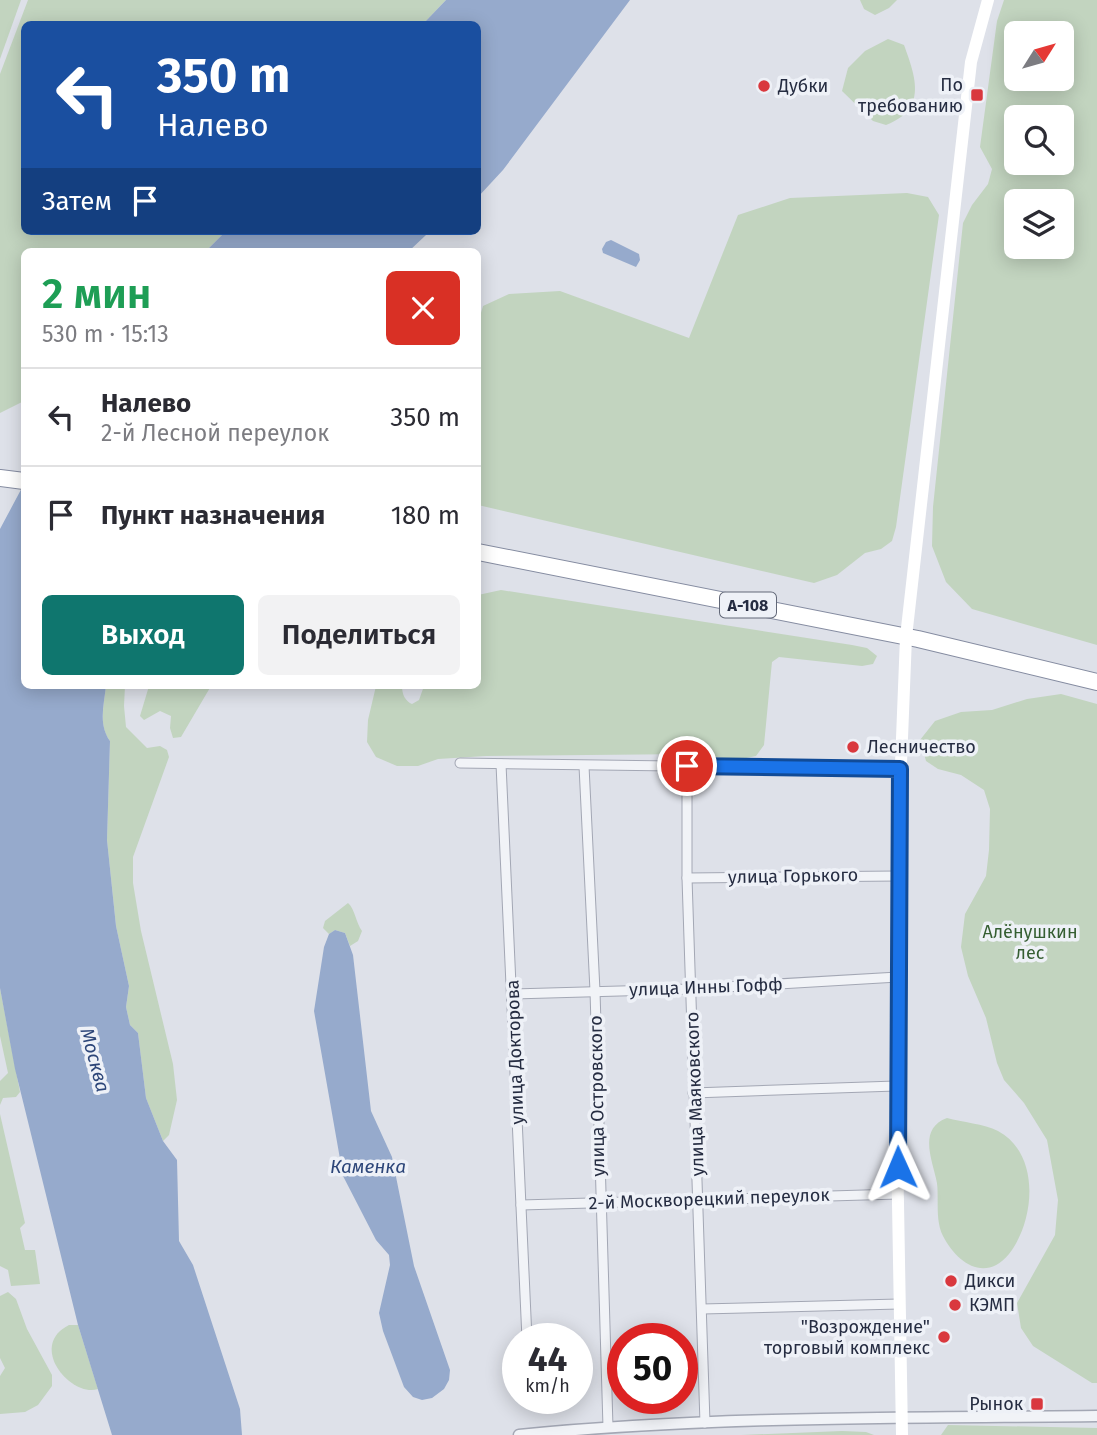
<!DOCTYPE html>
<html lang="ru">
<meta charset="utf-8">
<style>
:root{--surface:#fff;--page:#f2f2f3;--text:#2b2b33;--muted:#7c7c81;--line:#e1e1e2;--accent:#0f766e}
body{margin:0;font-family:"Fira Sans",sans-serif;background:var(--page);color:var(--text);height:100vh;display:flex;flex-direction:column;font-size:26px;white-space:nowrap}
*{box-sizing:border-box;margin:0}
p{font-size:23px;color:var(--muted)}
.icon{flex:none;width:38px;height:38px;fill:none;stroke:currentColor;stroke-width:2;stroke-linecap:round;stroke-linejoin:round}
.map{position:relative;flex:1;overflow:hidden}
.sheet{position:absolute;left:21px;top:248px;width:460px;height:441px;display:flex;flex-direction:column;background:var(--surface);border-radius:10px;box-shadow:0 4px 18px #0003}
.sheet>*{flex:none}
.hud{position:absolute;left:21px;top:21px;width:460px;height:214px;border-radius:10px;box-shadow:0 4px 18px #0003;background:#1a4fa0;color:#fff;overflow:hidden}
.needle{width:46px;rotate:53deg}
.controls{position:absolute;left:1004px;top:21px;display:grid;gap:14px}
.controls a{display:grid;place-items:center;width:70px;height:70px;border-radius:10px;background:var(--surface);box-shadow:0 4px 18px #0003;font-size:35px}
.speed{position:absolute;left:502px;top:1323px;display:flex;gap:14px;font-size:35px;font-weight:700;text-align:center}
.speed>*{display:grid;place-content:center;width:91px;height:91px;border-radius:50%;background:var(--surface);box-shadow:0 4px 18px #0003;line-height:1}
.speed small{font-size:18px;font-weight:400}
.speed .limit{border:10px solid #d22;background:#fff;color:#111}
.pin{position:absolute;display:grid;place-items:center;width:60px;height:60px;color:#fff;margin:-30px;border:4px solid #fff;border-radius:50%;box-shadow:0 2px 7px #0007}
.me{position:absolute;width:77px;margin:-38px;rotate:359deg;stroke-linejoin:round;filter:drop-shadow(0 0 5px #0008)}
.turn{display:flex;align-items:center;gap:24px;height:147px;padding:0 21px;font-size:32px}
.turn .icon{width:91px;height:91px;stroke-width:2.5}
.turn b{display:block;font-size:49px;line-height:60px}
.then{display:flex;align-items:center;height:66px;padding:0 21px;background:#0003;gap:14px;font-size:26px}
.round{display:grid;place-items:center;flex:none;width:74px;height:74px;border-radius:10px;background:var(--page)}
.headline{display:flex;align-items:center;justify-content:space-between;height:119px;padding:0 21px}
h1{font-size:42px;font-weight:600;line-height:52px;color:#1e9e55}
.button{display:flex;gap:14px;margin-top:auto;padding:14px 21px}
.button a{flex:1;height:80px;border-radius:10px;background:var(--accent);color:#fff;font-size:28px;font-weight:600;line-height:80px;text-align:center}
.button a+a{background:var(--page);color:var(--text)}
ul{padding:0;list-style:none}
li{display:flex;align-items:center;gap:21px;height:98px;padding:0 21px;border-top:2px solid var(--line)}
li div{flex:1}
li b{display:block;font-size:26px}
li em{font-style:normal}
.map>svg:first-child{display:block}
.green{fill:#c2d4bf;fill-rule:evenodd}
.water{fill:#96aacc}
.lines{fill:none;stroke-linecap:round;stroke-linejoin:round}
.minor-casing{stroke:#a3a7b4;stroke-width:11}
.tertiary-casing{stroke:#a3a7b4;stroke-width:13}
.trunk-casing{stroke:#858ca1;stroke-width:18}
.minor{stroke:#f1f3f7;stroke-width:9}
.tertiary{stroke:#f1f3f7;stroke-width:10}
.secondary{stroke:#fff;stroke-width:12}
.trunk{stroke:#fff;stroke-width:16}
.route-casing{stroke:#114b97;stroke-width:18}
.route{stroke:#1a73e8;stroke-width:12}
.poi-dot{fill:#d9383e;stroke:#eef1f7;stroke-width:2.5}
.labels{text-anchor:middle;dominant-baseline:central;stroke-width:7;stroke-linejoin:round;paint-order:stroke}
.shield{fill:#eef1f7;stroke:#626878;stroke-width:2}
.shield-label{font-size:16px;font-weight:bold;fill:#262d42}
.poi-label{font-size:18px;fill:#262d42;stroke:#eef1f7;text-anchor:start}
.street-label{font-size:18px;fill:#262d42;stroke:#eef1f7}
.park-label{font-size:18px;fill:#355e32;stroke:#eef1f7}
.water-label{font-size:19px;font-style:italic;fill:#2d4679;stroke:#eef1f7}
</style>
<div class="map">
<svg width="1097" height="1435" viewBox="0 0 1097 1435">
<rect width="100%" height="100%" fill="#dee1e9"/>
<!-- green -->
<g class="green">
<path d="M0,0H21L0,59Z"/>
<path d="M28,0H446L423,24H24V231H226L205,252H24V401L0,413V74Z"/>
<path d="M860,0H897L889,8L875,15L864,9Z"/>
<path d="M1004,0H1097V645L972,609L946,582L932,546L933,507L963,223L972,205L988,184L992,169L980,147L997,21ZM1017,33H1062V79H1017ZM1017,117H1062V163H1017ZM1017,201H1062V247H1017Z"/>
<path d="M888,39L904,45C916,78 927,109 886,125L873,121L842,91L848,68L865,51Z"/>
<path d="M907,193L928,197L939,215L896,527L892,541L881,549L865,553L837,575L814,583L478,505V323L483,306L509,294L560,291L689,338L738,215L790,198Z"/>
<path d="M501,590L852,645L867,648L877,656L873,664L862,666L779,657L772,662L771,672L764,745L756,756L737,760L694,754L486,756L438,759L418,766H397L376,757L367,742L368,720L376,686H402C402,694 405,701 412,704L419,700L424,686H478V595Z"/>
<path d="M106,686H125L124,706L126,727L147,748L160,746L167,750L169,757L133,857V883L141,931L173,1064L177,1100L169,1135L163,1141L146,1098L138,1033L130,1025L126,1007L129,986L116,926L107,840L110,741C98,725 104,705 106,686Z"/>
<path d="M149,686H211L181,737L173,738L170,728L171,716L160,711L144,720L140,716Z"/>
<path d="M1061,694L1097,704V1383H1092L1033,1346L1021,1328L1017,1303L1055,1235L1058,1200L1047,1140L1024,1103L1004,1080L997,1063L986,1018L968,976L961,947L965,914L986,876L989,850L990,809L984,790L961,775L938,769L926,761L920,740L935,721L961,712L992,710L1027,699Z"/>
<path d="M348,903C355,909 356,923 362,931L358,941L350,946L345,933L335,930L329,934L323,928L325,921Z"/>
<path d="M0,988L20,1092L16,1097L3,1098L0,1105V1081L8,1073L0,1036Z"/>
<path d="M0,1114L25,1223L20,1228L25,1250H35L40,1284L11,1286L8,1270L0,1266Z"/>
<path d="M947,1118C962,1122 984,1124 998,1131C1041,1154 1035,1221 1009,1254C985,1283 957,1263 943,1236C935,1220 939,1200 937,1183C933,1161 917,1129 947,1118Z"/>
<path d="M8,1292L16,1299L27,1329L52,1375V1386L38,1405L25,1412L0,1414V1376L5,1368L0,1358V1296Z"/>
<path d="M69,1325H78L98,1389C71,1398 27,1346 69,1325Z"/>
<path d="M948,1425L1097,1428V1435H941Z"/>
<path d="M842,1431L866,1432L874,1435H741Z"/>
</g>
<!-- water -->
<g class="water">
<path d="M446,0H630L503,170L478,197V24H423Z"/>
<path d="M226,231H435L426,235L408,252H205Z"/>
<path d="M611,240L639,254L640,260L636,267L603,253L602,249L606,242Z"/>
<path d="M24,484V686H106C104,705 98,724 110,741L107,840L116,926L129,986L126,1007L130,1025L138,1033L146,1098L163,1141L177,1160L179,1241L193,1265L240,1409L242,1435H112L78,1325L15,1069L0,988V529Z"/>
<path d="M335,930L345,933L353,955L371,1111L392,1157L414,1266L450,1370L449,1380L444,1389L432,1398L422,1400L413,1397L404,1387L383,1331L379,1313L390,1265L389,1255L376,1240L343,1176L314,1011L324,947L329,934Z"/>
</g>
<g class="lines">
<!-- minor casing -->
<g class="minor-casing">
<g id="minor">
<path d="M460,763L900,769"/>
<path d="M501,764L527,1339"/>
<path d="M584,766L595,991L608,1427"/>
<path d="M687,766V878L705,1423"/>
<path d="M687,878L898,876"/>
<path d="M513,994L691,989L898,977"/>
<path d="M693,1093L896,1086"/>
<path d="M521,1205L898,1194"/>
<path d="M702,1309L899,1304"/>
</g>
</g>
<!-- tertiary casing -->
<g class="tertiary-casing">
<path id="tertiary" d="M519,1435C710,1416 905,1418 1097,1416"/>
</g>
<!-- trunk casing -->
<g class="trunk-casing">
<g id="trunk">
<path d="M0,478L24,481"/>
<path d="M478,552L918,639L1097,682"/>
</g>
</g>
<!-- minor -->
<use href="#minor" class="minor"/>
<!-- tertiary -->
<use href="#tertiary" class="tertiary"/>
<!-- secondary -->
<path class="secondary" d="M902,1435L896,1086L899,814L906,637L971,62L988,0"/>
<!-- trunk -->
<use href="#trunk" class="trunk"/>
</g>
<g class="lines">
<!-- route casing -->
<g class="route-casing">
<path id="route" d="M687,766L900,769L898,1167"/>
</g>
<!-- route -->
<use href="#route" class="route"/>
</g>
<!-- markers -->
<g class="poi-dot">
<circle cx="764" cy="86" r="7"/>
<rect x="970" y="88" width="14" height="14" rx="3.5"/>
<circle cx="853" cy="747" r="7"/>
<circle cx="951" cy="1281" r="7"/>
<circle cx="955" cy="1305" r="7"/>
<circle cx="944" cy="1337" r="7"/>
<rect x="1030" y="1397" width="14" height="14" rx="3.5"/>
</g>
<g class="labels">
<!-- shield labels -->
<rect class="shield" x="720" y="592.5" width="56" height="25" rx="5"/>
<g class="shield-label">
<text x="748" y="605">А-108</text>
</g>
<!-- poi labels -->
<g class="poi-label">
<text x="963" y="85" text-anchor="end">По<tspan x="963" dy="21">требованию</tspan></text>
<text x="778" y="86">Дубки</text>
<text x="867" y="747">Лесничество</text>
<text x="965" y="1281">Дикси</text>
<text x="969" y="1305">КЭМП</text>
<text x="930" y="1327" text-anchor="end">"Возрождение"<tspan x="930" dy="21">торговый комплекс</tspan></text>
<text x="1023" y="1404" text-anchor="end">Рынок</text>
</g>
<!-- street labels -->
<g class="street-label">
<text transform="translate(793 876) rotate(-1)">улица Горького</text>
<text transform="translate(706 987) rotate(-2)">улица Инны Гофф</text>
<text transform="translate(515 1052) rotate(-92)">улица Докторова</text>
<text transform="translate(695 1094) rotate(-92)">улица Маяковского</text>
<text transform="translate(597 1096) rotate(-91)">улица Островского</text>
<text transform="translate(709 1199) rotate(-2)">2-й Москворецкий переулок</text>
</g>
<!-- park labels -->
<g class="park-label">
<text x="1030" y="932">Алёнушкин<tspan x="1030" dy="21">лес</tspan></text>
</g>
<!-- water labels -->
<g class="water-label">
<text transform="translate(95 1060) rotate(75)">Москва</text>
<text x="368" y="1166">Каменка</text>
</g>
</g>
</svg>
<div class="controls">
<a><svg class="needle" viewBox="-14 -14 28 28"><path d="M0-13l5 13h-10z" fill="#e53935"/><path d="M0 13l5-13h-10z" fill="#7c7c81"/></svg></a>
<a><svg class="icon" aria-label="search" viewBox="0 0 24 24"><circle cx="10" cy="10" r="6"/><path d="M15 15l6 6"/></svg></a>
<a><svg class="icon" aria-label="layers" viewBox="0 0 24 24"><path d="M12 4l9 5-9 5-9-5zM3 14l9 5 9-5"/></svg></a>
</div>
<div class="speed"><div>44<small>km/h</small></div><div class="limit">50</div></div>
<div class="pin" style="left:687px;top:766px;background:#d93025"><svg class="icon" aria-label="arrive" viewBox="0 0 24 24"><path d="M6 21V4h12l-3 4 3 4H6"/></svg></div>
<svg class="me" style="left:898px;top:1167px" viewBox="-20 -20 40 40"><path d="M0-17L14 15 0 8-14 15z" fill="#1a73e8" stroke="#fff" stroke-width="4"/></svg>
<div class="hud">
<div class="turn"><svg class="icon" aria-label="left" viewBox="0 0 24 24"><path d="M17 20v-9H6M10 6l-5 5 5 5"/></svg><div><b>350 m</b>Налево</div></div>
<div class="then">Затем<svg class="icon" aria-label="arrive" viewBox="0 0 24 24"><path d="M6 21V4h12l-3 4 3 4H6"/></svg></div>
</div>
<section class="sheet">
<div class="headline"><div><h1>2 мин</h1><p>530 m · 15:13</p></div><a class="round" style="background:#d93025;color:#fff"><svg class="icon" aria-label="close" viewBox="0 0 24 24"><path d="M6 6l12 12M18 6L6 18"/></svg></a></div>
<ul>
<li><svg class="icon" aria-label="left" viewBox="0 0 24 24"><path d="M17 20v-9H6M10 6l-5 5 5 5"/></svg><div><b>Налево</b><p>2-й Лесной переулок</p></div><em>350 m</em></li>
<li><svg class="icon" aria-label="arrive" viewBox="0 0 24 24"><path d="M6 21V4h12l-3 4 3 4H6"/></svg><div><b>Пункт назначения</b></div><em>180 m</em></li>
</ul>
<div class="button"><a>Выход</a><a>Поделиться</a></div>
</section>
</div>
